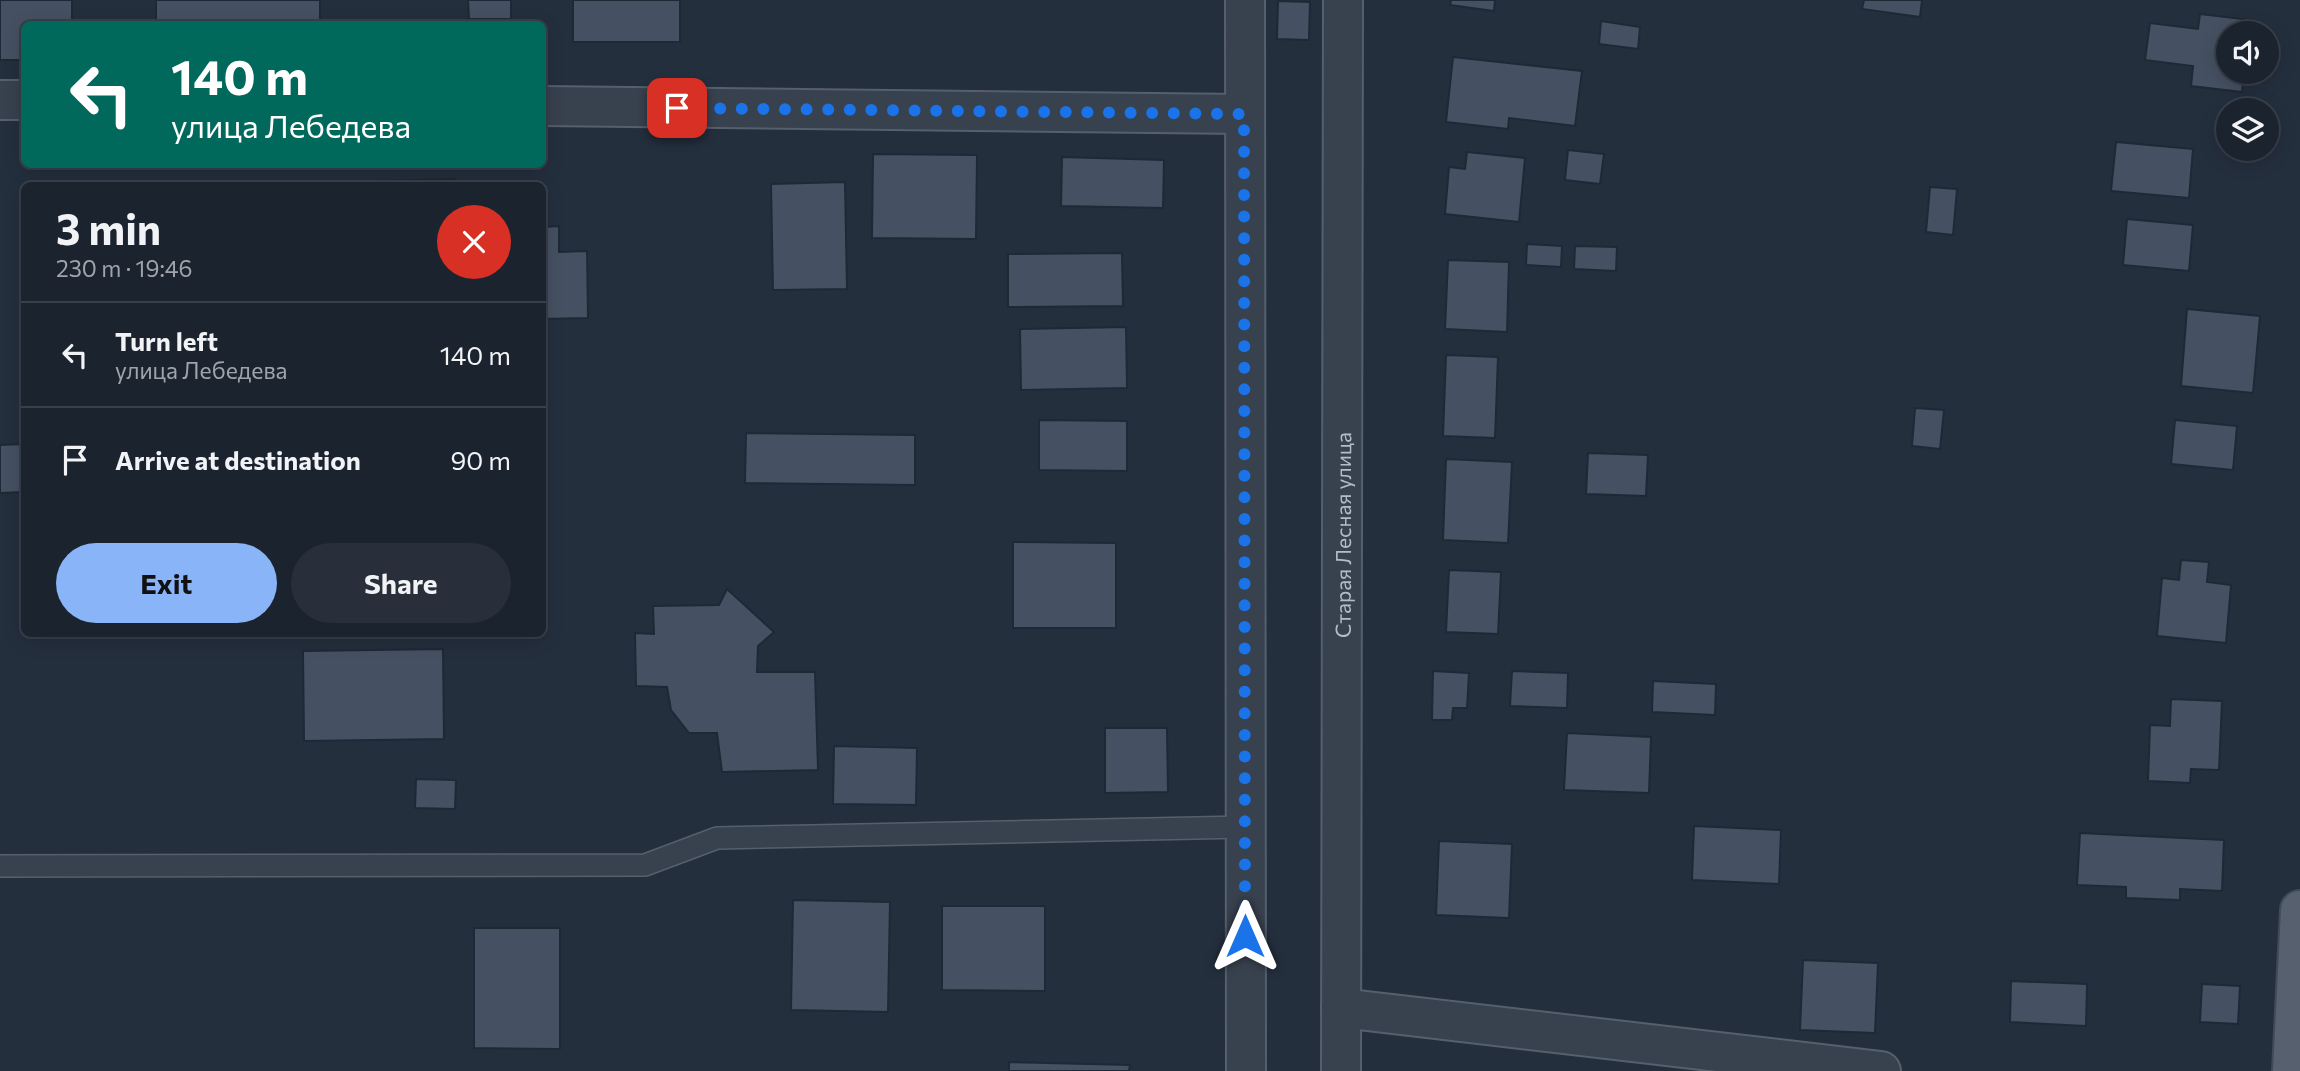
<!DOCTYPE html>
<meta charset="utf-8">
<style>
:root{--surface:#1b232e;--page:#282f3a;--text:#f1f3f6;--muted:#a0a4aa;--line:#39404a;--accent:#8ab4f8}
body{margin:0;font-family:Commissioner,sans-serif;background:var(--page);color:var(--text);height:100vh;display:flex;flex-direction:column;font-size:26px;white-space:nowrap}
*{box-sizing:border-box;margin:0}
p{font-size:23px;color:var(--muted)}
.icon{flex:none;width:38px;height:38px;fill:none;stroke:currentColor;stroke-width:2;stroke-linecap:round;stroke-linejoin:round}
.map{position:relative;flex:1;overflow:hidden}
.drawer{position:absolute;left:21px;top:182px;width:525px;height:455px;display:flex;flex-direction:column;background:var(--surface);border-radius:10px;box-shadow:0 4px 18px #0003,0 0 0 2px var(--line)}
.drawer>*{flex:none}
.banner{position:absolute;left:21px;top:21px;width:525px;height:147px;border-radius:10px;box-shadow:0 4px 18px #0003,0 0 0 2px var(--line);background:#00695c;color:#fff;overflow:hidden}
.fabs{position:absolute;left:2216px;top:21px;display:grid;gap:14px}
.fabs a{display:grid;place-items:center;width:63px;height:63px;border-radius:50%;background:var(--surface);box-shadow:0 4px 18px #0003,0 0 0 2px var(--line);font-size:35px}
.pin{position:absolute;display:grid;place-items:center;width:60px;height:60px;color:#fff;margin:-30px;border-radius:14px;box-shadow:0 4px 10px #0006}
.me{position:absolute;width:77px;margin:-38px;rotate:0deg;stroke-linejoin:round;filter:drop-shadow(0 0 5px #0008)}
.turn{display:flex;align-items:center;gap:24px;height:147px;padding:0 35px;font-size:32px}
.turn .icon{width:91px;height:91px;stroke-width:2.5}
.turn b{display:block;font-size:49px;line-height:60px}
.round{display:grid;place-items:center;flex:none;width:74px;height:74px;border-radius:37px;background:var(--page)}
.head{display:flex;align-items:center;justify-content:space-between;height:119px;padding:0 35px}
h1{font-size:42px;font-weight:700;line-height:52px}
.primary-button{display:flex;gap:14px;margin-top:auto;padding:14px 35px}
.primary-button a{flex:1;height:80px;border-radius:42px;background:var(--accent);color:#111;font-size:28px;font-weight:700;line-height:80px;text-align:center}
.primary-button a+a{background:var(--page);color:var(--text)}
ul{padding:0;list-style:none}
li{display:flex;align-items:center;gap:21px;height:105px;padding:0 35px;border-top:2px solid var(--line)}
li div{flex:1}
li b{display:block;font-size:26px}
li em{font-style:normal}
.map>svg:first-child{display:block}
.building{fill:#455162;stroke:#1f2835;stroke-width:2}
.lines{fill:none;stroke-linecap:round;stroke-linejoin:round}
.service-casing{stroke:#565f6c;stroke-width:24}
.minor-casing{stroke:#565f6c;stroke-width:42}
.primary-casing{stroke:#414a57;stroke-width:42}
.service{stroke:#38414e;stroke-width:21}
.minor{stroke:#38414e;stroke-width:38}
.primary{stroke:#56606e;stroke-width:38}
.route{stroke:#1a73e8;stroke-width:12;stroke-dasharray:0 21.6}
.labels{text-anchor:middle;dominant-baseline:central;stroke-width:5;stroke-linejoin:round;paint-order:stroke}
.street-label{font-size:21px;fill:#b4bcc9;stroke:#1d2633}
</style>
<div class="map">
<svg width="2300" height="1071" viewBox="0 0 2300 1071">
<rect width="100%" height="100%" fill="#242f3e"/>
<!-- building -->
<g class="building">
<path d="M0,0H72V24H24V60H0Z"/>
<rect x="156" y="0" width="164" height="24"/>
<path d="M468,0H511V19H469Z"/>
<rect x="573" y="0" width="107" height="42"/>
<path d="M1451,0H1495L1494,11L1450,5Z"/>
<path d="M1864,0H1922L1920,17L1862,9Z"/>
<path d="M1278,1L1310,2L1309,40L1277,39Z"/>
<path d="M2200,14L2251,20L2249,33H2228V72H2265L2264,75L2244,73L2242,92L2191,86L2193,66L2145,60L2150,23L2198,29Z"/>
<path d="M1601,21L1640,27L1638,49L1599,44Z"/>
<path d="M1453,57L1582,71L1575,126L1509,118L1508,129L1446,122Z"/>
<path d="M2116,142L2193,149L2189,198L2111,191Z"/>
<path d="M1568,150L1604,154L1600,184L1565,180Z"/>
<path d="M1467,152L1525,158L1519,222L1445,214L1449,167L1465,169Z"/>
<path d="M873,154L977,155L976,239L872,238Z"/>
<path d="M1062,157L1164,160L1163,208L1061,206Z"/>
<path d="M455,179V186H375V181Z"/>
<path d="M845,182L847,289L773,290L771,184Z"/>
<path d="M1930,187L1957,189L1953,235L1926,232Z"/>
<path d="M2127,219L2193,225L2189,271L2123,265Z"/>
<path d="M559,226V252L587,251L588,318L542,319V227Z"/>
<path d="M1527,244L1562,246L1561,267L1526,265Z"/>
<path d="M1575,246L1617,247L1616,271L1574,269Z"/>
<path d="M1122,253L1123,306L1008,307V254Z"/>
<path d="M1448,260L1509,262L1507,332L1445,329Z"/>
<path d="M2187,309L2260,316L2253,393L2181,386Z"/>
<path d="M1126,327L1127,388L1021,390L1020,329Z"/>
<path d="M1446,355L1498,357L1495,438L1443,436Z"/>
<path d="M1915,408L1944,410L1940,449L1912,446Z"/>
<path d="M1039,420L1127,421V471L1039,470Z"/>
<path d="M2175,420L2237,426L2233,470L2171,464Z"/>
<path d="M746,433L915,435V485L745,483Z"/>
<path d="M24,444V492L0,493V445Z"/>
<path d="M1588,453L1648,455L1646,496L1586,494Z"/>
<path d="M1446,459L1512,462L1508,543L1443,540Z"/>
<path d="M1013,542L1116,543V628H1013Z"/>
<path d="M2181,560L2209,562L2207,582L2231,585L2226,643L2157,636L2162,578L2179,580Z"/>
<path d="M1449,570L1501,572L1498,634L1446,632Z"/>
<path d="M727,589L774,632L758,646L757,672H815L818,770L722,772L717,733H689L671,710L667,687L636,686L635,633L654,634L653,606L719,605Z"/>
<path d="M443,649L444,739L304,741L303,651Z"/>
<path d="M1433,671L1469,673L1467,708H1453L1452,720H1432Z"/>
<path d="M1512,671L1568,673L1567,708L1510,706Z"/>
<path d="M1653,681L1716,684L1715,715L1652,712Z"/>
<path d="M2171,699L2222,701L2219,770L2191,769L2190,783L2148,781L2150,725L2170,726Z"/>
<path d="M1105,728H1167L1168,792L1105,793Z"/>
<path d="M1567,733L1651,737L1649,793L1564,790Z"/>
<path d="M834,746L917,748L916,805L833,804Z"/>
<path d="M416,779L456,780L455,809L415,808Z"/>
<path d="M1694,826L1781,830L1779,884L1692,880Z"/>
<path d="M2080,833L2224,840L2222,891L2180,889V900L2126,898V887L2077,885Z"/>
<path d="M1439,841L1512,844L1509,918L1436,915Z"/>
<path d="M793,900L890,902L888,1012L791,1010Z"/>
<path d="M942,906H1045V991L942,990Z"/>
<path d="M474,928H560V1049L474,1048Z"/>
<path d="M1803,960L1878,963L1875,1033L1800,1030Z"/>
<path d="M2011,981L2087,984L2086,1026L2010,1022Z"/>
<path d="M2202,984L2240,986L2238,1024L2200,1022Z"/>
<path d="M1009,1062L1130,1065L1129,1071H1009Z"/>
</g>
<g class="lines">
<!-- service casing -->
<g class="service-casing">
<path id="service" d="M0,866L645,865L717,838L1244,827"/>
</g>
<!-- minor casing -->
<g class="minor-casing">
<g id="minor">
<path d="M1245,0L1246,1071"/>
<path d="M0,100H24"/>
<path d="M542,106L1244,114"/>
<path d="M1341,1008L1881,1071"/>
<path id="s1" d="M1341,1071L1343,0"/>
</g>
</g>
<!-- primary casing -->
<g class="primary-casing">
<path id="primary" d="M2292,1071L2300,910"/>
</g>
<!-- service -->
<use href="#service" class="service"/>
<!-- minor -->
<use href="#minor" class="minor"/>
<!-- primary -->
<use href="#primary" class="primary"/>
</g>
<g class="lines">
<!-- route -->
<path class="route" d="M677,108L1244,114L1245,936"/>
</g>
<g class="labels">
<!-- street labels -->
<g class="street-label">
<text stroke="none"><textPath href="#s1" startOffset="536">Старая Лесная улица</textPath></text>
</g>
</g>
</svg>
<div class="fabs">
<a><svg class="icon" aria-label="sound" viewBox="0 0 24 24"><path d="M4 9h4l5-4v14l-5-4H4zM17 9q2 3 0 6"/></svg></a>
<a><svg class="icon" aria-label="layers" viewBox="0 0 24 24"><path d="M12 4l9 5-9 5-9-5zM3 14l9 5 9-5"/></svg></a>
</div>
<div class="pin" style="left:677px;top:108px;background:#d93025"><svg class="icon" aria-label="arrive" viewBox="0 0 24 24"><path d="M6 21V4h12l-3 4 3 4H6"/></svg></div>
<svg class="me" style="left:1245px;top:936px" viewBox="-20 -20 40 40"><path d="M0-17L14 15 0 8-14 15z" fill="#1a73e8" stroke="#fff" stroke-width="4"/></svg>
<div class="banner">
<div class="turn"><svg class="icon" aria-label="left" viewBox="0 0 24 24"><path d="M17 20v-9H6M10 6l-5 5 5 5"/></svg><div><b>140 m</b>улица Лебедева</div></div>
</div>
<section class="drawer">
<div class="head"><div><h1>3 min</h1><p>230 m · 19:46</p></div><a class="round" style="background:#d93025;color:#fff"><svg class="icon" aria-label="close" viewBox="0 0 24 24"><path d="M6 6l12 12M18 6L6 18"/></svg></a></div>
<ul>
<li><svg class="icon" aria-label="left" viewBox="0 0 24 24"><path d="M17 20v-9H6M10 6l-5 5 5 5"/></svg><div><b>Turn left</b><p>улица Лебедева</p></div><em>140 m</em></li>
<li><svg class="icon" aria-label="arrive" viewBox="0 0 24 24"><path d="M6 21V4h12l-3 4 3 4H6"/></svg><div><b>Arrive at destination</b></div><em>90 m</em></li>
</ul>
<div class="primary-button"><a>Exit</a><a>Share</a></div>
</section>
</div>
